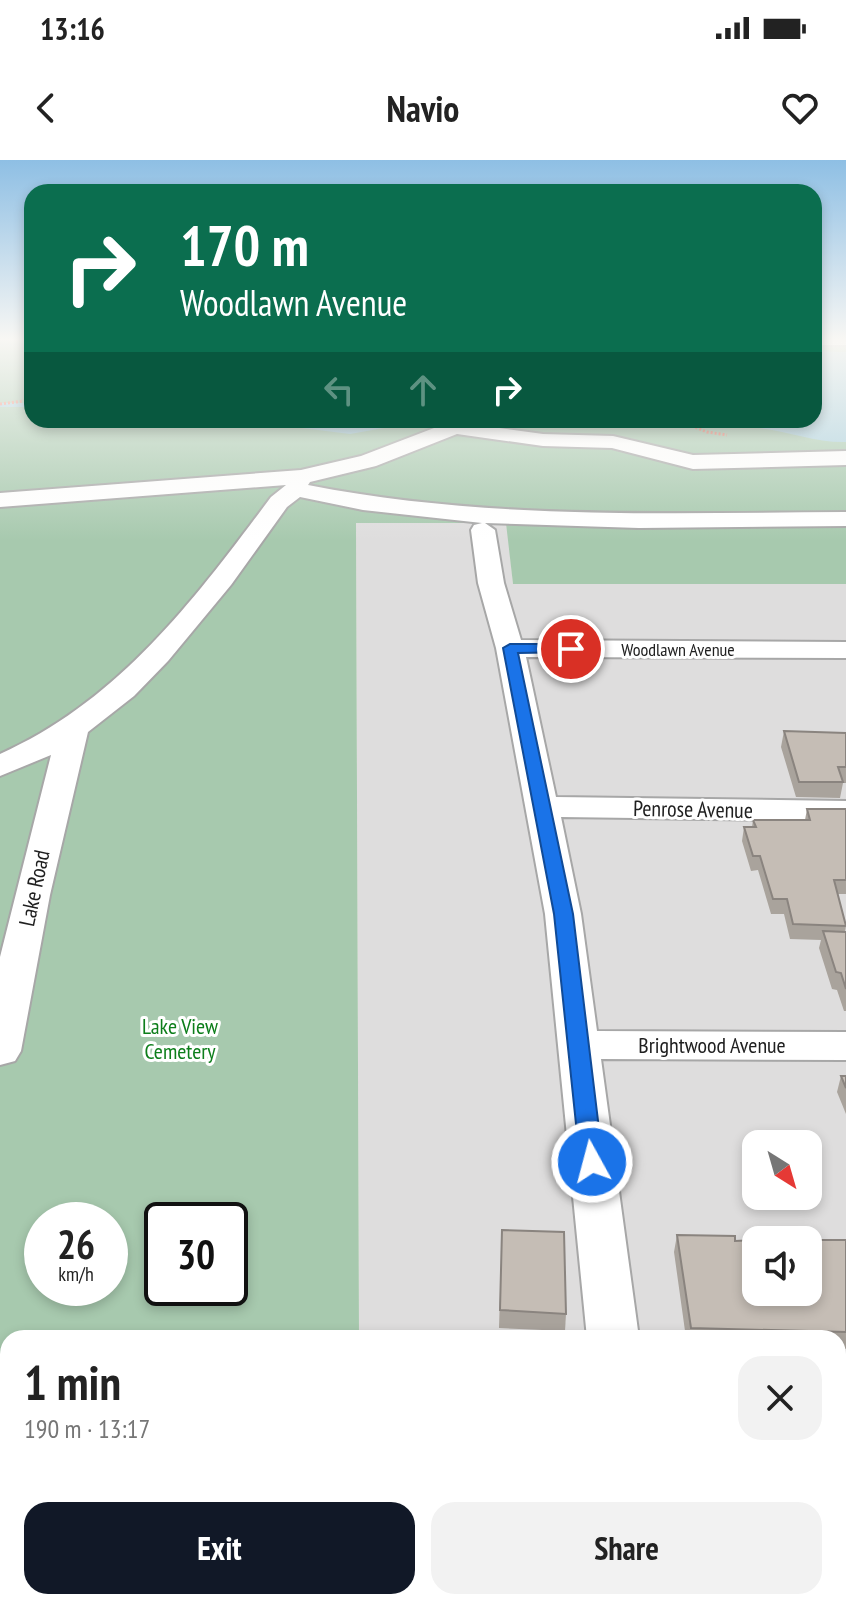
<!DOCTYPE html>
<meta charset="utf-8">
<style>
:root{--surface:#fff;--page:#f2f2f2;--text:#222;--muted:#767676;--accent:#111827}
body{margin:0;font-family:"PT Sans Narrow",sans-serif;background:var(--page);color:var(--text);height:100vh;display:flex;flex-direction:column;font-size:30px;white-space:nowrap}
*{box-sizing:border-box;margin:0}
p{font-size:26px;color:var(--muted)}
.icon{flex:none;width:44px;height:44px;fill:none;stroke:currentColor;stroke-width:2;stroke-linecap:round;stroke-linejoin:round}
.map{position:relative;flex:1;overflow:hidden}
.drawer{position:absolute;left:0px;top:1170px;width:846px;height:280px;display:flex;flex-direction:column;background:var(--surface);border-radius:24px 24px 0 0;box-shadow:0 4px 12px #0003}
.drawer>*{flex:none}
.hud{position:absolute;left:24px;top:24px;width:798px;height:244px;border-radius:24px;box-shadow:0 4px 12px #0003;background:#0b6e4f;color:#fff;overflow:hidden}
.needle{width:52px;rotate:143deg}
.buttons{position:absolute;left:742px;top:970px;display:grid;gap:16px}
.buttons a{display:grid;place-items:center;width:80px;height:80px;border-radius:16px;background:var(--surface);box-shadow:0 4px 12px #0003;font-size:40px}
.speed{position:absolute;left:24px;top:1042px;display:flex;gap:16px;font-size:40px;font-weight:700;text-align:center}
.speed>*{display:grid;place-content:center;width:104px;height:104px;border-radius:50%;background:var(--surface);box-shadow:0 4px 12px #0003;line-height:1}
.speed small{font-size:20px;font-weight:400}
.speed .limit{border:4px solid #111;border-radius:12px;background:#fff;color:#111}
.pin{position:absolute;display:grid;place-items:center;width:68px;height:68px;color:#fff;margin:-34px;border:4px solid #fff;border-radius:50%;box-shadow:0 2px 8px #0007}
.me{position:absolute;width:88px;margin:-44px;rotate:353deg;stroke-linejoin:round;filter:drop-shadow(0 0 6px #0008)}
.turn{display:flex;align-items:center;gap:28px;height:168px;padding:0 24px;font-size:36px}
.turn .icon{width:104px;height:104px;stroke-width:2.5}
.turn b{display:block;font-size:56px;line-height:68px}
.lanes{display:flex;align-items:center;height:76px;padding:0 24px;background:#0003;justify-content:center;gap:40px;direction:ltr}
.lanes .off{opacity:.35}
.round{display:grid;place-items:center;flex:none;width:84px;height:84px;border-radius:24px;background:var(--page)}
.summary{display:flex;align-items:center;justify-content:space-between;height:136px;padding:0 24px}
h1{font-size:48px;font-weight:700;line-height:60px}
.primary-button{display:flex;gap:16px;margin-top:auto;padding:16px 24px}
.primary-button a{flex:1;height:92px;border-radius:24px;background:var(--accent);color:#fff;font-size:32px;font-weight:700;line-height:92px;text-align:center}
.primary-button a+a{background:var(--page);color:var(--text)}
.status{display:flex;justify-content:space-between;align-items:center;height:56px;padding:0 40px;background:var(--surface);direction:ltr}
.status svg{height:22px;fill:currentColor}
header{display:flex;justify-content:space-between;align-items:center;height:104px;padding:0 24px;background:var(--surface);font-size:36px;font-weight:700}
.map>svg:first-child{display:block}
.residential{fill:#dedddd;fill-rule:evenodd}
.cemetery{fill:#a7c9ae;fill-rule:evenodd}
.water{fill:#a7cfdd}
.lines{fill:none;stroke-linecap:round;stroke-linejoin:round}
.stream{fill:#a7cfdd;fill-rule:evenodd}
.minor-casing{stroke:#a7a7a7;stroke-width:4}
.path{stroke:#f8836f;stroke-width:3;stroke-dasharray:2 2;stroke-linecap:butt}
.minor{fill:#fff;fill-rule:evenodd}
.wall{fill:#a9a39c}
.building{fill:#c5bdb5;stroke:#8a847f;stroke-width:2}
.route{fill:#1a73e8;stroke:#114b97;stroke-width:2}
.labels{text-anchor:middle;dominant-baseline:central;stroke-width:6;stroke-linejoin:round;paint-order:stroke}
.far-street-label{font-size:18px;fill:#202020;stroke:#fff}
.street-label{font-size:22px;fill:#202020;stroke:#fff}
.park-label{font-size:22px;fill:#0d7e1b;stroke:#fff}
</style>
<div class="status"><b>13:16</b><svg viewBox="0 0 49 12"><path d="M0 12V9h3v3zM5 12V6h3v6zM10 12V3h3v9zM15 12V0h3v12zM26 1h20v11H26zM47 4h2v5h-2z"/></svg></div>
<header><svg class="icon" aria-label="back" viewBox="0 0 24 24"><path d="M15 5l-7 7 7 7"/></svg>Navio<svg class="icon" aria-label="heart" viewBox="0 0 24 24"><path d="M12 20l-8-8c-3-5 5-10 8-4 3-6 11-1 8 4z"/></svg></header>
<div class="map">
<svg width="846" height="1450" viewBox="0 0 846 1450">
<rect width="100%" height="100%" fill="#f0ede6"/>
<!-- residential -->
<path class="residential" d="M356,363H507L513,424H846V1450H359V1442H838V1178H359ZM756,984H808V1036H756ZM756,1080H808V1132H756Z"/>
<!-- cemetery -->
<path class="cemetery" d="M0,178H32V260H814V178H846V424H513L506,363H356L359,1178H8V1442H359V1450H0ZM42,1060H110V1128H42ZM162,1060H230V1128H162Z"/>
<!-- water -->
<g class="water">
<path d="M814,191L846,192V282C817,283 787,271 758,268C736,266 716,268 695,260H814Z"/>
<path d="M274,260H429L350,274L278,265Z"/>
</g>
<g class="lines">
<!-- stream -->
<rect class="stream" x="0" y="243" width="32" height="4"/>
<!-- minor casing -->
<g class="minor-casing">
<g id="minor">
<rect x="814" y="178" width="32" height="7"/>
<path d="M455,260H482L478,265L543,274L613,276L693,295L846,291V305L693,309L612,288L543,286L457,274L376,306L310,322L308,325C486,360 666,353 846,352V366L639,368L485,363L495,370L504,423L521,480L846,482V498L526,497L556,637L846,641V661L561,657L581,754L597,871L846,872V900L601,899L639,1178H587L545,754L496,488L478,423L471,370L474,365L482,363L363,350L300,337L287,347L231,425L168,501L134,536L88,572L50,735L21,891L15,901L0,905V797L51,595L0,616V594C119,541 195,439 271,337L286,325L0,347V333L301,310L361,296Z"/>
<rect x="838" y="1262" width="8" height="50"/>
<path d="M662,1442H722L724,1450H664Z"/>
</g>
</g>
<!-- path -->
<g class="path">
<path d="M0,244L32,240"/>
<path d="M677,260L707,272L727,275"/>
</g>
<!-- minor -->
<use href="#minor" class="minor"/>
</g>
<!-- wall -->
<g class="wall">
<path d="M784,571L846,573V623H843L840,638L796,637L781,587Z"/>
<path d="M807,649H846V734H838L846,766L845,772H846V851H844L837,830L832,829L819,788L821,780L790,779L784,754H771L758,710L751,711L742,681L744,667H752L753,660H805Z"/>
<path d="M841,916H846V954L837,932Z"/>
<path d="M502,1070L566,1154L565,1171L499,1168Z"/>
<path d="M677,1075L735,1081L846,1080V1189H838V1178H686L674,1092Z"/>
<path d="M765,1442H838L846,1450H766Z"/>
</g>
<!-- building -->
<g class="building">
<path d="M784,571L846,573V607H838L843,622H799Z"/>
<path d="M807,649H846V720H834L846,766L793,764L787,739H773L760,696H753L744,667H756L753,660H810Z"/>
<path d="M823,771L846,772V829L841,813L836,812Z"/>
<path d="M841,916H846V928Z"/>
<path d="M502,1070L564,1072L566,1154L500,1150Z"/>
<path d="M677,1075L735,1076V1081L756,1080V1132H808V1080H846V1172L691,1168Z"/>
<path d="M838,1370H846V1450H775L773,1442H838Z"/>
</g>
<!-- sky -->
<linearGradient id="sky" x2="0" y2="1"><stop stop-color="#8ebfe4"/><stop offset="0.47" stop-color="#f8f7f4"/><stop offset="1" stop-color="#f8f7f4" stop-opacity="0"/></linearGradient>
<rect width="846" height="381" fill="url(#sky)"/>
<!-- route -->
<path class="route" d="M571,484L578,489L576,492L518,493L573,754L603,1002L600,1008L592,1011L584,1008L580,1002L554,754L503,488L510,484Z"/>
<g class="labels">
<!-- far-street labels -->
<g class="far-street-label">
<text x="678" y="489">Woodlawn Avenue</text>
</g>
<!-- street labels -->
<g class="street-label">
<text transform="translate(693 649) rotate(1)">Penrose Avenue</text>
<text transform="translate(34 728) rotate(-78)">Lake Road</text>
<text x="712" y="885">Brightwood Avenue</text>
</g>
<!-- park labels -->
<g class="park-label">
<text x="180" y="866">Lake View<tspan x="180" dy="25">Cemetery</tspan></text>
</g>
</g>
</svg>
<div class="buttons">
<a><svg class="needle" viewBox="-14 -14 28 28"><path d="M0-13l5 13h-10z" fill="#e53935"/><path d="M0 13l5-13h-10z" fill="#767676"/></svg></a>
<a><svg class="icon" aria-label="sound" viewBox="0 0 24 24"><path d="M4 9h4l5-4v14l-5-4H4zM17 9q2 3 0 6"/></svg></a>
</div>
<div class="speed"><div>26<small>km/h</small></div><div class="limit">30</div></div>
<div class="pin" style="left:571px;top:489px;background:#d93025"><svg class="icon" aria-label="arrive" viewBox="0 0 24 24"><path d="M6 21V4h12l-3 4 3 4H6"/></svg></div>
<svg class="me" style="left:592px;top:1002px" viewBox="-20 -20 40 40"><circle r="17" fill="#1a73e8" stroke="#fff" stroke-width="3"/><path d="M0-11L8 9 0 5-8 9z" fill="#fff"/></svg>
<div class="hud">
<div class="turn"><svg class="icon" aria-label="right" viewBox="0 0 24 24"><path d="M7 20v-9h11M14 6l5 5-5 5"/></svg><div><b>170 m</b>Woodlawn Avenue</div></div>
<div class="lanes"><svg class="icon off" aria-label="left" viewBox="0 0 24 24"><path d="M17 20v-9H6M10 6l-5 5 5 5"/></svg><svg class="icon off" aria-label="ahead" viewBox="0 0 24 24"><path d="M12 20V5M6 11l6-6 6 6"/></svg><svg class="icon" aria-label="right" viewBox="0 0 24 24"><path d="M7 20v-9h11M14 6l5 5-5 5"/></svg></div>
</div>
<section class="drawer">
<div class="summary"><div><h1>1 min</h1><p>190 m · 13:17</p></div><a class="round"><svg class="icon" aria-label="close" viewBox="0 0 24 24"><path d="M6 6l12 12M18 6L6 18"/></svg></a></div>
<div class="primary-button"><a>Exit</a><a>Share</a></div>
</section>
</div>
